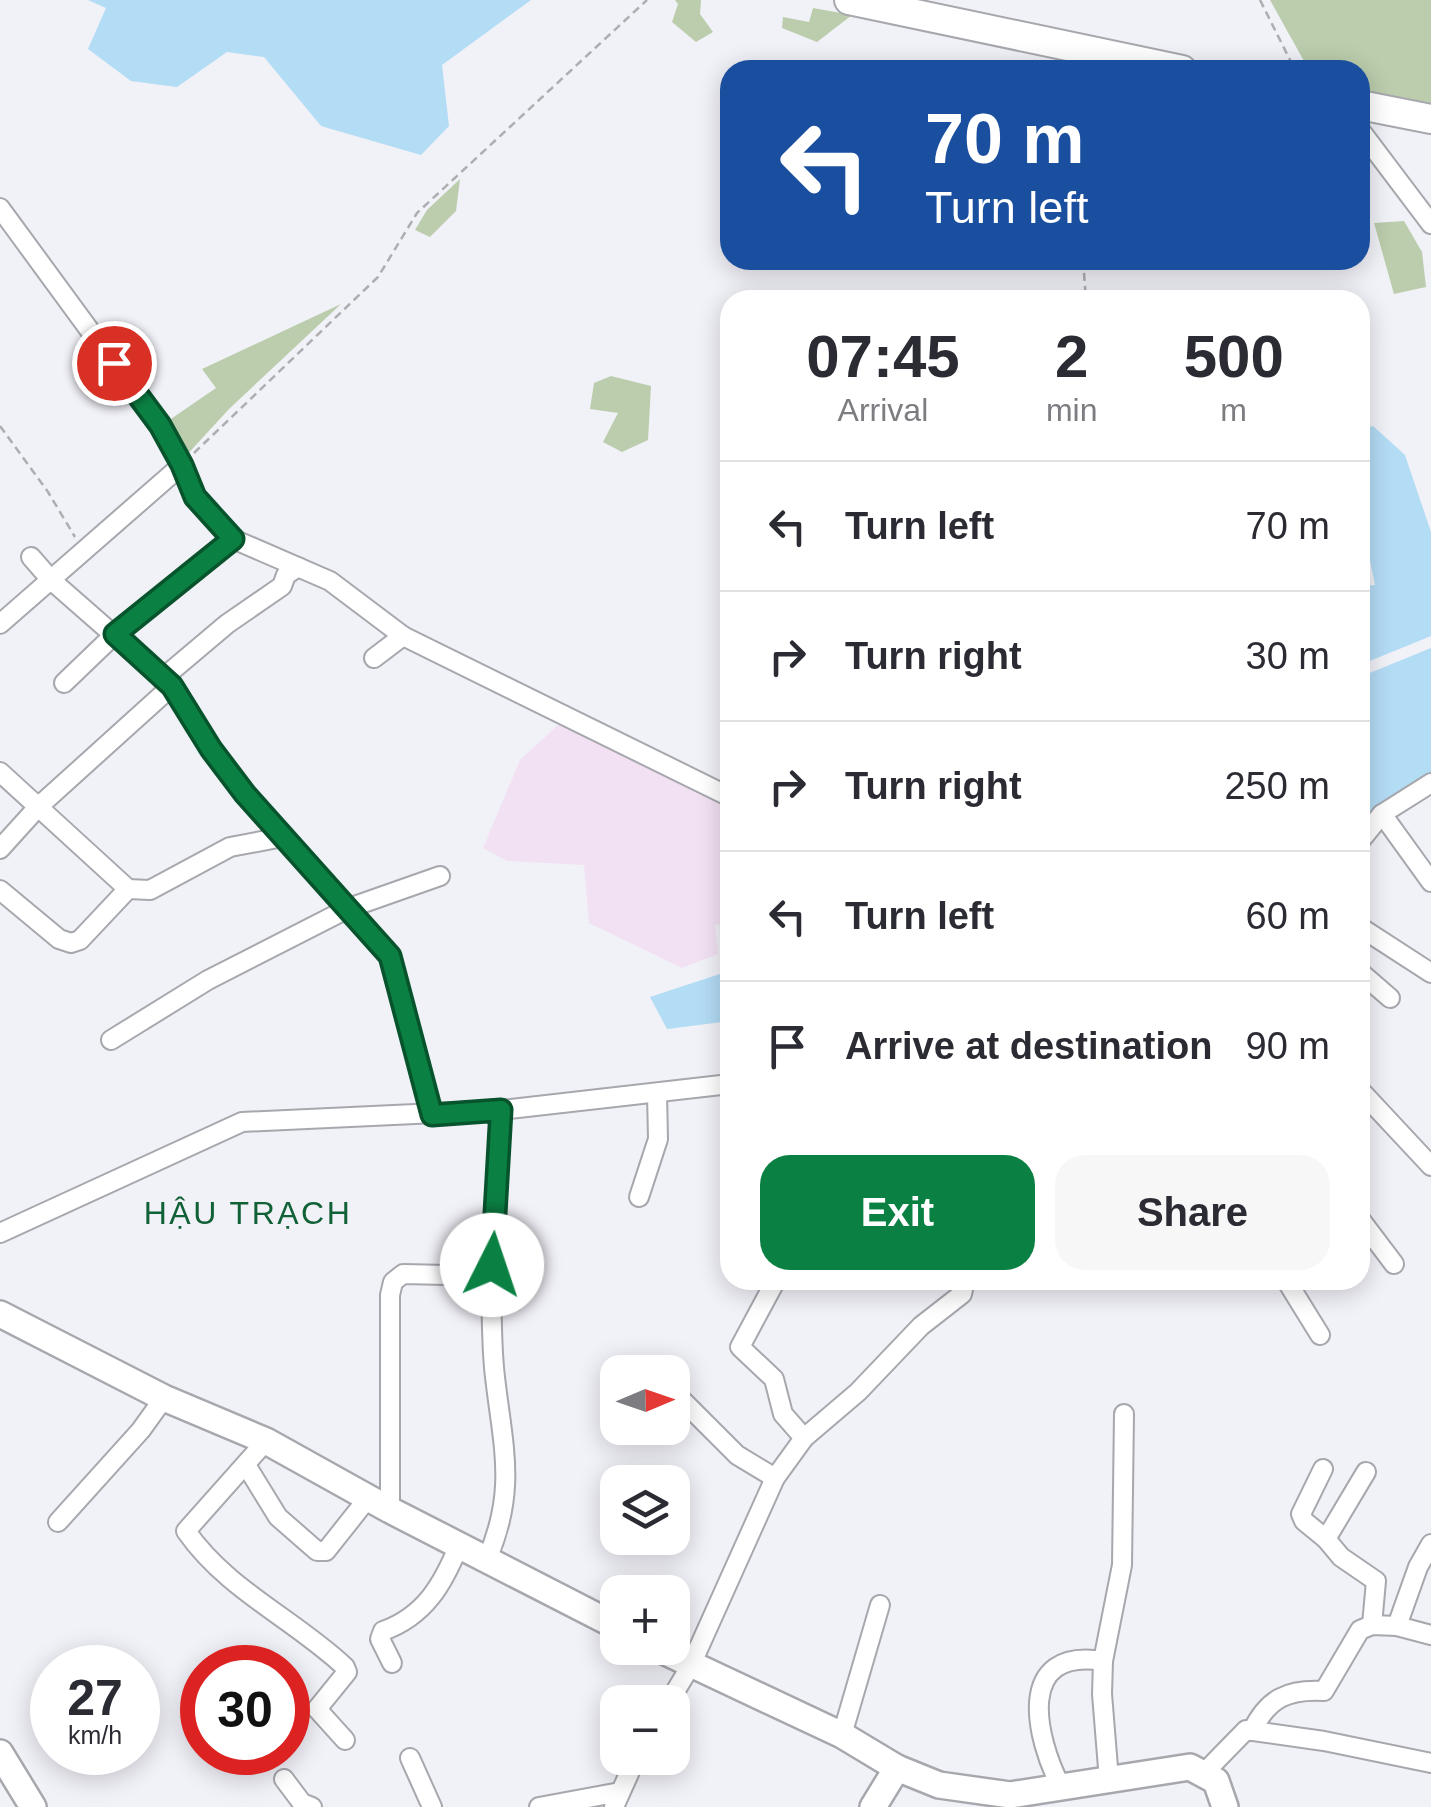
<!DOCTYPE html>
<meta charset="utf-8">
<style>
:root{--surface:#fff;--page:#f7f7f7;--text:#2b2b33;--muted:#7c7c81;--line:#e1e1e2;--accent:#0b8043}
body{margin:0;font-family:Arial,sans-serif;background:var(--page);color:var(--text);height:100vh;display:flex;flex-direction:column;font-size:38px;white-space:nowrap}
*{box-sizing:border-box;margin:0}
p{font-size:32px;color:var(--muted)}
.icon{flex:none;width:55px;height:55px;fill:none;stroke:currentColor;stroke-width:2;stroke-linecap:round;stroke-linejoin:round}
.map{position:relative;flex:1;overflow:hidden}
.side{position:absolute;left:720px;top:290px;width:650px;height:1000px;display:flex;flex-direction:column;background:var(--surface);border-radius:30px;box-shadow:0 5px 25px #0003}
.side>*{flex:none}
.banner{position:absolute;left:720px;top:60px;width:650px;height:210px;border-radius:30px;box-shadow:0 5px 25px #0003;background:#1a4fa0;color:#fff;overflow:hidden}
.needle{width:65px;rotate:88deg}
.fabs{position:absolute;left:600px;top:1355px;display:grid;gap:20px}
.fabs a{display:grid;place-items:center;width:90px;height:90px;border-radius:20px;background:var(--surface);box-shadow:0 5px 25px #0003;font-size:50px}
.speed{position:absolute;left:30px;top:1645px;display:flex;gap:20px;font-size:50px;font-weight:700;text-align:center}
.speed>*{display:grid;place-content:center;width:130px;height:130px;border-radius:50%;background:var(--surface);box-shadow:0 5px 25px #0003;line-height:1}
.speed small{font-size:25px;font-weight:400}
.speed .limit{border:15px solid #d22;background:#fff;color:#111}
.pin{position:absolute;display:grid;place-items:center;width:85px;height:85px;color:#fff;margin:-42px;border:5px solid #fff;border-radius:50%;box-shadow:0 2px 10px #0007}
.me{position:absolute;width:110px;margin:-55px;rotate:4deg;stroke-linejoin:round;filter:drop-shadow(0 0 8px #0008)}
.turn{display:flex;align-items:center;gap:35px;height:210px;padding:0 40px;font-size:45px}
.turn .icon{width:130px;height:130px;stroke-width:2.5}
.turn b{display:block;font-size:70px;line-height:85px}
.eta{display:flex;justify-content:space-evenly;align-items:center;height:170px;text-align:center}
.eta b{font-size:60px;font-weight:700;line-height:70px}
.primary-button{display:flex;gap:20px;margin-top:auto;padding:20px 40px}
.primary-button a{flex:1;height:115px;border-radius:30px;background:var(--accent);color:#fff;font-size:40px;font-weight:700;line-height:115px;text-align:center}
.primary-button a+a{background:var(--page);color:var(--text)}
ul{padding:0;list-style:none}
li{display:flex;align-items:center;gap:30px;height:130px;padding:0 40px;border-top:2px solid var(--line)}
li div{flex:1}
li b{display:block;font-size:38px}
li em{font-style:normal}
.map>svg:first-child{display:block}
.education{fill:#f2e1f3}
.green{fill:#bbcdac}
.water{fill:#b3dcf5}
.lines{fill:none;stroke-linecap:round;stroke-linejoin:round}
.street-casing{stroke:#a7a8ae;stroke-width:22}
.secondary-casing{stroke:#a7a8ae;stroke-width:30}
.primary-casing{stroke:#a7a8ae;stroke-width:32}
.path{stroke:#adadb2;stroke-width:2.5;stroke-dasharray:8 5;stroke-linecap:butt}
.street{stroke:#fff;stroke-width:18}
.secondary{stroke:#fff;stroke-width:25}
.primary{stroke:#fff;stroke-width:28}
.route-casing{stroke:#07532c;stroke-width:25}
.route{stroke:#0b8043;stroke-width:18}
.labels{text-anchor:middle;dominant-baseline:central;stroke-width:10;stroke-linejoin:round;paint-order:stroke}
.quarter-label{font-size:32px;letter-spacing:2.5px;fill:#116137;stroke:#f1f1f8}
</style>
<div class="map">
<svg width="1431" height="1807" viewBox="0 0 1431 1807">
<rect width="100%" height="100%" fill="#f1f1f8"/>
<!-- education -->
<path class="education" d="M559,724L730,800V922L715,925L718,954L682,968L589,923L584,865L507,861L483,848L520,760Z"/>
<!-- green -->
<g class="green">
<path d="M675,0H701L700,14L713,32L696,42L672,22L678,4Z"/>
<path d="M1270,0H1431V105L1360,90V70H1309Z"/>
<path d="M813,8L852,15L817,42L782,28L783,17L809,22Z"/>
<path d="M460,179L456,211L430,237L415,230L427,210Z"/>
<path d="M1404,221L1422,252L1426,287L1394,294L1374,223Z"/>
<path d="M341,304L229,409L184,458L165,423L216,388L202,369Z"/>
<path d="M611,376L651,386L648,440L622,452L603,442L618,413L590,409L594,383Z"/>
</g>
<!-- water -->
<g class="water">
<path d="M88,0H531L442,65L449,126L421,155L321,126L264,57L227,52L177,87L131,81L88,49L106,8Z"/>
<path d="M1373,426L1405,455L1431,532V636L1360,665V586L1375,585L1367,546L1360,549V431Z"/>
<path d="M1431,648V777L1360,828V677Z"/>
<path d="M726,972L730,989V1021L667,1029L650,997Z"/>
</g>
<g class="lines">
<!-- street casing -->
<g class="street-casing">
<g id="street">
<path d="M1360,130L1431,224"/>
<path d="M0,208L159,425L182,465L195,497L233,539L330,581L403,636L730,797"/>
<path d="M31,557L51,580L172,686L211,749L245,794L389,956L432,1115"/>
<path d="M0,624L182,465"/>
<path d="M374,658L403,636"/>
<path d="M163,678L227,624L282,586L286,575L298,567"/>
<path d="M64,683L115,634L233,539"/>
<path d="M0,772L128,889L150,890L230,847L283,837"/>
<path d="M1382,814L1431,882"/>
<path d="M1360,841L1382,814L1431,783"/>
<path d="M0,849L38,807L172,686"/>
<path d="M0,890L59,939L71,943L80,940L128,889"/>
<path d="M1360,927L1431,973"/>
<path d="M1360,972L1390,998"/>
<path d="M111,1040L208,980L349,908L440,876"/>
<path d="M1360,1090L1431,1166"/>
<path d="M639,1197L658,1139L657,1093"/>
<path d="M1360,1219L1394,1264"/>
<path d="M0,1233L242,1122L501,1110L730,1084"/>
<path d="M491,1265L501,1110"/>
<path d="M776,1280L740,1347L774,1379L783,1414L804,1438"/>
<path d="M1286,1280L1320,1335"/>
<path d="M679,1397L737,1455L775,1478"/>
<path d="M266,1441L186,1531C227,1590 294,1619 345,1667L347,1672L317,1709L345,1740"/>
<path d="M246,1465L278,1517L317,1551H326L368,1498"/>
<path d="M1323,1469L1301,1514L1304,1521L1326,1539"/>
<path d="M1366,1472L1326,1539L1341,1557L1376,1581L1372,1625"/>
<path d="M390,1510V1295L393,1282L403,1274L491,1276C492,1309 491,1344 495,1377C503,1447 517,1490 487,1559"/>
<path d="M58,1522L141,1430L164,1398"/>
<path d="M1431,1544L1418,1567L1397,1626L1431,1635"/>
<path d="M392,1663L380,1639L383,1631C425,1616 443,1584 459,1545"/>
<path d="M669,1702L691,1665L775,1478L804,1438L858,1392L921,1326L962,1294L965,1280"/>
<path d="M1252,1731C1268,1698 1288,1689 1324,1691L1360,1630L1372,1625L1397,1626"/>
<path d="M842,1735L880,1605"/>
<path d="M410,1758L432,1807"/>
<path d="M1204,1773L1246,1730L1324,1741L1431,1763"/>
<path d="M284,1779L302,1803L312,1807"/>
<path d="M1109,1780L1102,1694L1103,1661L1122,1565L1124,1414"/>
<path d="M1061,1787C1035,1737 1015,1647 1103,1661"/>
<path d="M539,1807L620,1792"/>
<path d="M614,1807L636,1758"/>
</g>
</g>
<!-- secondary casing -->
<g class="secondary-casing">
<g id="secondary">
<path d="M0,1314L164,1398L266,1441L390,1510L618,1627"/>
<path d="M657,1648L842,1735L897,1768"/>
<path d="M0,1753L33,1807"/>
<path d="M873,1807L897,1768L939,1785L1010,1795L1190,1767L1216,1781L1225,1807"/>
</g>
</g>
<!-- primary casing -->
<g class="primary-casing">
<g id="primary">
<path d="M849,0L1182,70"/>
<path d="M1360,105L1431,119"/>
</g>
</g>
<!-- path -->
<g class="path">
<path d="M1260,0L1295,70"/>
<path d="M1083,260L1086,300"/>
<path d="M0,426L48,492L75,537"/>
<path d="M194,453L378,277L417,213L647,0"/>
</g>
<!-- street -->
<use href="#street" class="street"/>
<!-- secondary -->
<use href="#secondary" class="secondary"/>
<!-- primary -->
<use href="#primary" class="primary"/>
</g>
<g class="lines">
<!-- route casing -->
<g class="route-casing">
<path id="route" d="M114,363L160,425L182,465L195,497L233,539L115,634L172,686L211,749L245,794L390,956L432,1115L501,1110L492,1265"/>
</g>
<!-- route -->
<use href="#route" class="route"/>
</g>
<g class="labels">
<!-- quarter labels -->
<g class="quarter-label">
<text x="248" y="1213">HẬU TRẠCH</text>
</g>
</g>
</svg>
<div class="fabs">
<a><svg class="needle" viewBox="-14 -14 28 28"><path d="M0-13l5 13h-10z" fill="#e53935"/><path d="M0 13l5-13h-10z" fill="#7c7c81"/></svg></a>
<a><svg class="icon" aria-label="layers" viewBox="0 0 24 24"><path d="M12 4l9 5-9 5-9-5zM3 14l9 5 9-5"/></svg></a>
<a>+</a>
<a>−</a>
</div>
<div class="speed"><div>27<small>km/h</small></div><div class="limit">30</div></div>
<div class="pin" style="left:114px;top:363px;background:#d93025"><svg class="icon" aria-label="arrive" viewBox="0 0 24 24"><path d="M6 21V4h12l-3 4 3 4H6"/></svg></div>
<svg class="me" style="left:492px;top:1265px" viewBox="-20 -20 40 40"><circle r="19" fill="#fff"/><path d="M0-13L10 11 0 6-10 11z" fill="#0b8043"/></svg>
<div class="banner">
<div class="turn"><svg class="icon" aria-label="left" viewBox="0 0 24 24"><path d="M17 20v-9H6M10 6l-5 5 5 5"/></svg><div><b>70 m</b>Turn left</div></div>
</div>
<section class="side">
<div class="eta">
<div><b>07:45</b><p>Arrival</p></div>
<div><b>2</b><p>min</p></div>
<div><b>500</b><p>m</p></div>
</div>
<ul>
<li><svg class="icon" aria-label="left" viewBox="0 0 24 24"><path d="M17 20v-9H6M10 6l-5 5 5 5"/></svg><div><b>Turn left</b></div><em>70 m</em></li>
<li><svg class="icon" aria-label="right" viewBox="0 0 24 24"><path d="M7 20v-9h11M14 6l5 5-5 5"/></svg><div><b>Turn right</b></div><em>30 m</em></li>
<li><svg class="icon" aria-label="right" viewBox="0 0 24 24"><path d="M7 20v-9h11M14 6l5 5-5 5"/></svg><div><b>Turn right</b></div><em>250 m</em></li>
<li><svg class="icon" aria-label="left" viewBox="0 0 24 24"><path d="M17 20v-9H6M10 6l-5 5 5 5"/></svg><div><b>Turn left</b></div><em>60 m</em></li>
<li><svg class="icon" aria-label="arrive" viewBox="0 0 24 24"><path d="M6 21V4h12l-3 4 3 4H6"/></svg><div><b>Arrive at destination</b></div><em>90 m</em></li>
</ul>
<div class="primary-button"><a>Exit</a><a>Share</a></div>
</section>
</div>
